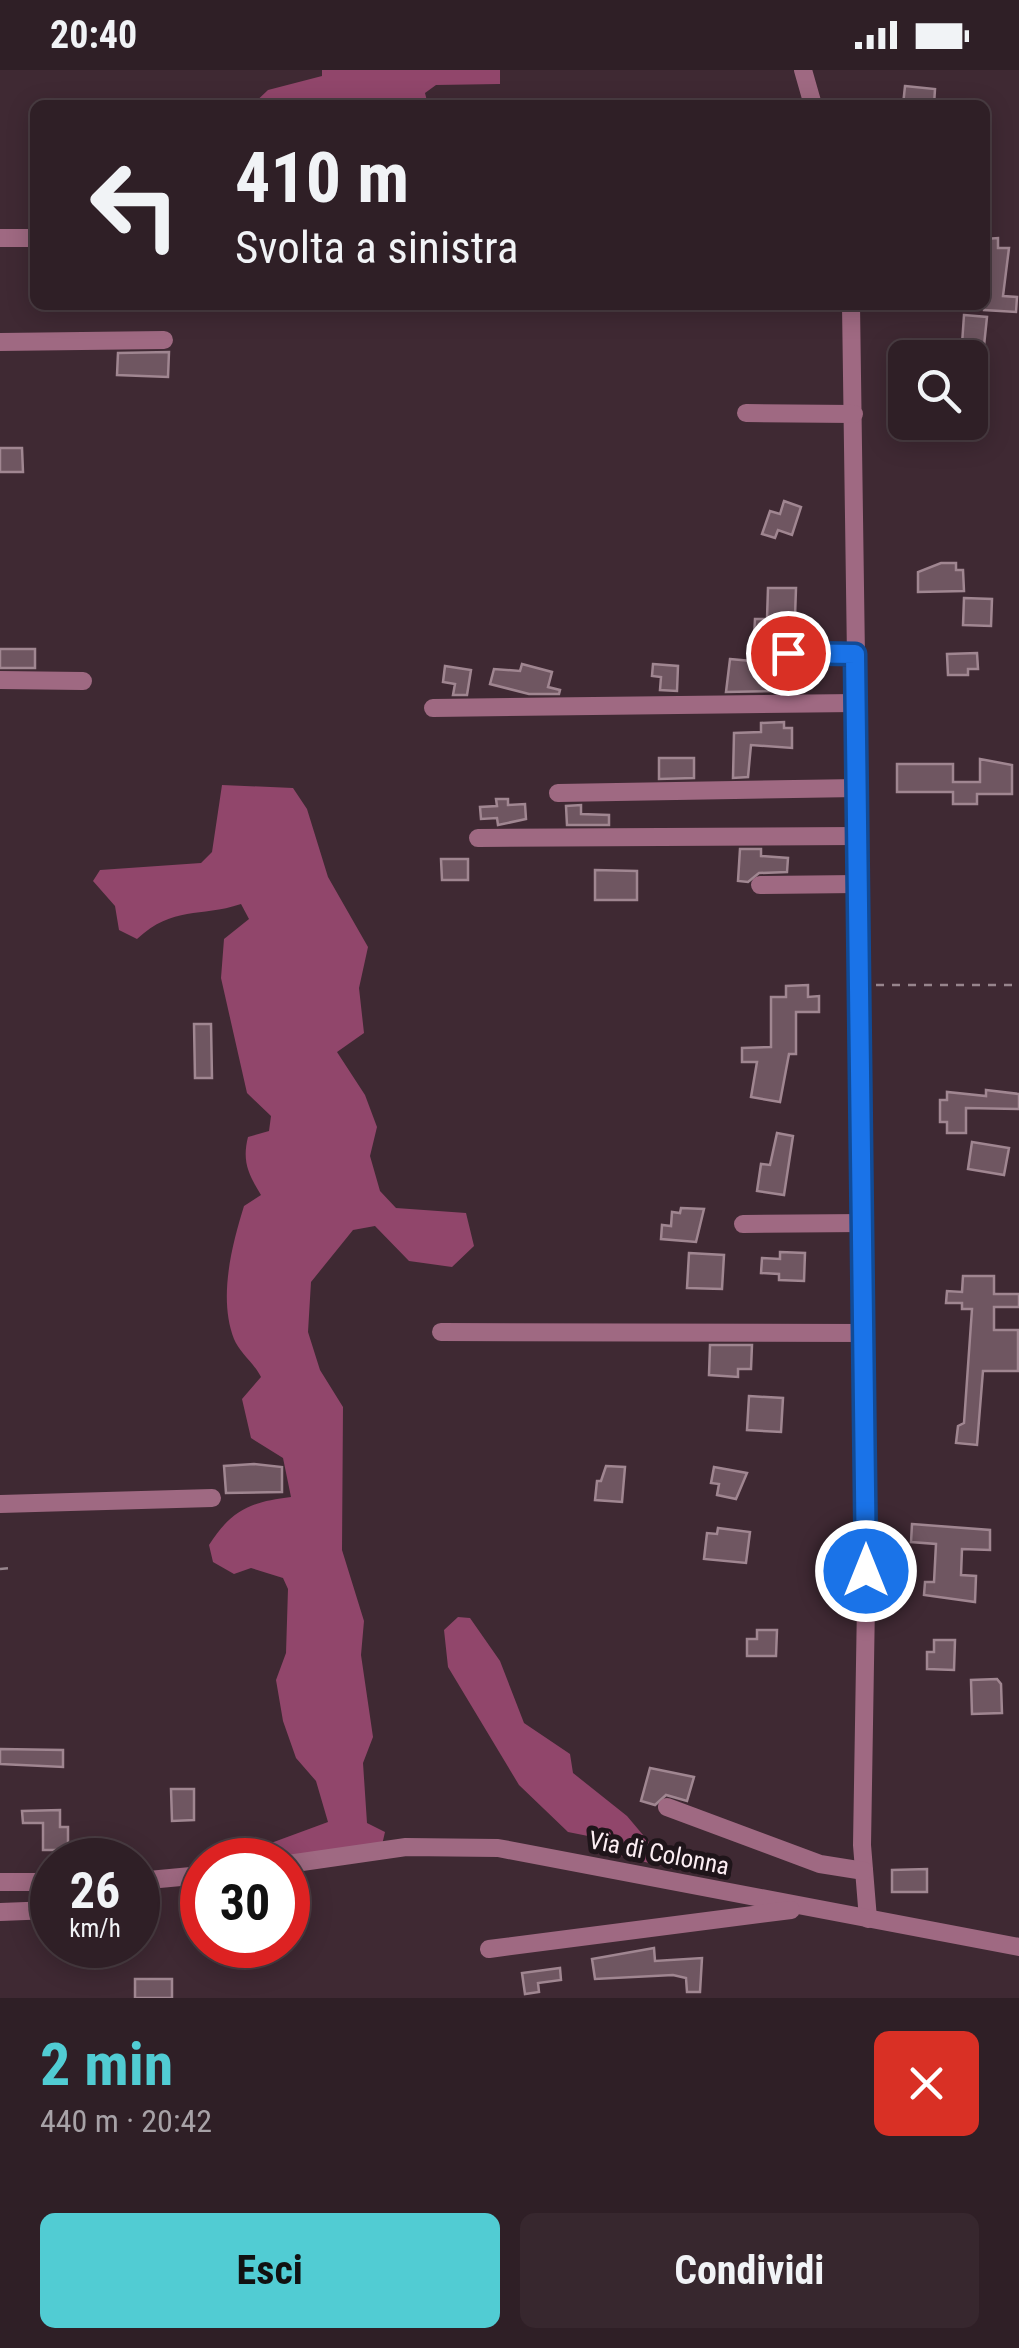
<!DOCTYPE html>
<html lang="it">
<meta charset="utf-8">
<style>
:root{--surface:#2f1f26;--page:#37272e;--text:#f1f3f6;--muted:#a7a2a7;--line:#4a3d43;--accent:#51ccd3}
body{margin:0;font-family:"Roboto Condensed",sans-serif;background:var(--page);color:var(--text);height:100vh;display:flex;flex-direction:column;font-size:38px;white-space:nowrap}
*{box-sizing:border-box;margin:0}
p{font-size:32px;color:var(--muted)}
.icon{flex:none;width:55px;height:55px;fill:none;stroke:currentColor;stroke-width:2;stroke-linecap:round;stroke-linejoin:round}
.map{position:relative;height:1928px;overflow:hidden}
.details{display:flex;flex-direction:column;background:var(--surface);flex:1}
.details>*{flex:none}
.top-card{position:absolute;left:30px;top:30px;width:960px;height:210px;border-radius:15px;box-shadow:0 5px 25px #0003,0 0 0 2px var(--line);background:#2f1f26;color:var(--text);overflow:hidden}
.controls{position:absolute;left:888px;top:270px;display:grid;gap:20px}
.controls a{display:grid;place-items:center;width:100px;height:100px;border-radius:15px;background:var(--surface);box-shadow:0 5px 25px #0003,0 0 0 2px var(--line);font-size:50px}
.speed{position:absolute;left:30px;top:1768px;display:flex;gap:20px;font-size:50px;font-weight:700;text-align:center}
.speed>*{display:grid;place-content:center;width:130px;height:130px;border-radius:50%;background:var(--surface);box-shadow:0 5px 25px #0003,0 0 0 2px var(--line);line-height:1}
.speed small{font-size:25px;font-weight:400}
.speed .limit{border:15px solid #d22;background:#fff;color:#111}
.pin{position:absolute;display:grid;place-items:center;width:85px;height:85px;color:#fff;margin:-42px;border:5px solid #fff;border-radius:50%;box-shadow:0 2px 10px #0007}
.me{position:absolute;width:110px;margin:-55px;rotate:0deg;stroke-linejoin:round;filter:drop-shadow(0 0 8px #0008)}
.turn{display:flex;align-items:center;gap:35px;height:210px;padding:0 40px;font-size:45px}
.turn .icon{width:130px;height:130px;stroke-width:2.5}
.turn b{display:block;font-size:70px;line-height:85px}
.round{display:grid;place-items:center;flex:none;width:105px;height:105px;border-radius:15px;background:var(--page)}
.head{display:flex;align-items:center;justify-content:space-between;height:170px;padding:0 40px}
h1{font-size:60px;font-weight:700;line-height:75px;color:var(--accent)}
.cta{display:flex;gap:20px;margin-top:auto;padding:20px 40px}
.cta a{flex:1;height:115px;border-radius:15px;background:var(--accent);color:#111;font-size:40px;font-weight:700;line-height:115px;text-align:center}
.cta a+a{background:var(--page);color:var(--text)}
.status{display:flex;justify-content:space-between;align-items:center;height:70px;padding:0 50px;background:var(--surface);direction:ltr}
.status svg{height:28px;fill:currentColor}
.map>svg:first-child{display:block}
.forest{fill:#91466b}
.building{fill:#6f5661;stroke:#a08691;stroke-width:2.5}
.lines{fill:none;stroke-linecap:round;stroke-linejoin:round}
.path{stroke:#97858d;stroke-width:2.5;stroke-dasharray:8 8;stroke-linecap:butt}
.minor{stroke:#9f6982;stroke-width:18}
.route-casing{stroke:#114b97;stroke-width:25}
.route{stroke:#1a73e8;stroke-width:18}
.labels{text-anchor:middle;dominant-baseline:central;stroke-width:10;stroke-linejoin:round;paint-order:stroke}
.street-label{font-size:25px;fill:#fdeff4;stroke:#1f151a}
</style>
<div class="status"><b>20:40</b><svg viewBox="0 0 49 12"><path d="M0 12V9h3v3zM5 12V6h3v6zM10 12V3h3v9zM15 12V0h3v12zM26 1h20v11H26zM47 4h2v5h-2z"/></svg></div>
<div class="map">
<svg width="1019" height="1928" viewBox="0 0 1019 1928">
<rect width="100%" height="100%" fill="#3f2933"/>
<!-- forest -->
<g class="forest">
<path d="M322,0H500V14L436,15L425,23L428,35H252L268,20L322,6Z"/>
<path d="M222,715L293,718L307,739L328,807L368,877L359,918L364,963L337,982L365,1025L377,1057L370,1086L380,1121L396,1138L466,1143L474,1176L452,1197L409,1191L375,1156L353,1160L311,1212L308,1262L320,1300L343,1337L342,1480L364,1551L361,1585L373,1667L363,1693L367,1753L385,1762L382,1775L268,1790L271,1773L328,1752L316,1711L296,1688L283,1651L276,1610L286,1583L288,1519L283,1508L251,1498L234,1504L213,1492L209,1475C232,1439 251,1432 291,1427L283,1388L251,1368L242,1329L261,1307C254,1293 239,1282 234,1269C218,1228 232,1175 244,1136L261,1125C248,1104 242,1091 248,1067L269,1061L271,1046L247,1023L221,908L224,869L249,849L241,834C199,848 174,835 137,869L119,860L115,836L93,811L100,800L201,793L212,782Z"/>
<path d="M458,1547L470,1548L500,1591L524,1653L570,1684L573,1703L627,1746L654,1778L682,1791L678,1800L616,1785L593,1767L568,1762L519,1715L448,1597L444,1560Z"/>
</g>
<!-- building -->
<g class="building">
<path d="M905,16L935,19L934,35H903Z"/>
<path d="M998,168V178H1009L1003,226L1017,227L1016,242L984,240L985,169Z"/>
<path d="M964,245L987,247L984,276L962,274Z"/>
<path d="M169,282L168,307L117,305L118,283Z"/>
<path d="M0,378H22L23,402H0Z"/>
<path d="M784,431L801,437L792,465L778,460L775,468L762,464L770,441L780,444Z"/>
<path d="M941,493H956V500H963L964,521L918,522V502Z"/>
<path d="M768,518H796L795,547H785V568L754,567L755,549H767Z"/>
<path d="M964,528L992,529L991,556L963,555Z"/>
<rect x="0" y="579" width="35" height="19"/>
<path d="M977,583L978,599H968V605H948L947,584Z"/>
<path d="M730,589L762,592L760,613L774,615L773,621L726,622Z"/>
<path d="M522,594L552,602L548,617L560,620L559,624H529L490,614L494,599L520,601Z"/>
<path d="M653,594L678,596L677,621L660,620L661,607L652,606Z"/>
<path d="M445,596L471,600L467,625H453L455,614L443,612Z"/>
<path d="M784,652V658H792V678L751,675L748,707L733,708L734,663L761,662V653Z"/>
<path d="M659,688H694V708L659,709Z"/>
<path d="M980,689L1012,695V724H977V734H953V722H897V694H953V712H980Z"/>
<path d="M496,729H508V735L525,734L526,749L498,755L497,748L481,749L480,737L497,736Z"/>
<path d="M581,735V744L609,745V755H567L566,736Z"/>
<path d="M740,779H761V786L788,788L787,802L759,803L748,812L738,811Z"/>
<path d="M441,789H468V810H442Z"/>
<path d="M595,800L637,801V830H595Z"/>
<path d="M808,915V927L819,926V942H796V984H789L780,1032L751,1027L757,992H742V978L771,977V927H786V916Z"/>
<path d="M194,954H211L212,1008H195Z"/>
<path d="M986,1020L1019,1024V1039L966,1038V1063H947V1052H940V1030H947V1022L986,1026Z"/>
<path d="M777,1063L793,1066L784,1125L757,1121L761,1094L770,1095Z"/>
<path d="M972,1072L1009,1078L1004,1105L968,1099Z"/>
<path d="M681,1138L704,1139L696,1172L661,1169L662,1155L671,1156L672,1142L680,1143Z"/>
<path d="M780,1182L805,1183L804,1211L779,1210V1204L761,1203L762,1188L780,1189Z"/>
<path d="M689,1183L724,1185L722,1219L687,1218Z"/>
<path d="M963,1206H994V1224H1019V1237H994V1260H1018V1301H983L977,1375L956,1373L958,1356L964,1353L972,1239H962V1233H946L947,1221L962,1222Z"/>
<path d="M710,1275H752L751,1299H738V1307L709,1305Z"/>
<path d="M749,1326L783,1328L781,1362L747,1360Z"/>
<path d="M254,1394L282,1397V1422L226,1423L224,1396Z"/>
<path d="M606,1396L625,1397L622,1432L595,1430L597,1411H601Z"/>
<path d="M714,1397L747,1403L736,1429L717,1425L719,1414L711,1413Z"/>
<path d="M912,1454L990,1460V1480L962,1479L961,1505L976,1506L975,1532L924,1525L925,1512H934L936,1474L911,1472Z"/>
<path d="M718,1458L750,1462L746,1493L704,1489L707,1463L717,1464Z"/>
<path d="M757,1560H777L776,1586H747V1569H757Z"/>
<path d="M934,1570H955L954,1600L927,1599V1582H934Z"/>
<path d="M997,1609L1001,1614L1002,1643L972,1644L971,1610Z"/>
<path d="M0,1679L63,1680V1697L0,1694Z"/>
<path d="M650,1698L694,1707L687,1731L666,1725L655,1735L641,1731Z"/>
<path d="M171,1719H194V1750L172,1751Z"/>
<path d="M60,1740V1757H68V1780H43V1753H23L22,1741Z"/>
<path d="M927,1799V1822H892V1800Z"/>
<path d="M654,1878L655,1891L702,1888L700,1922H687L686,1908L673,1905L595,1909L592,1889Z"/>
<path d="M560,1898L561,1910L538,1913L539,1922L525,1924L522,1903Z"/>
<rect x="135" y="1909" width="37" height="19"/>
</g>
<g class="lines">
<!-- path -->
<g class="path">
<path d="M876,915H1019"/>
<path d="M0,1499L11,1498"/>
</g>
<!-- minor -->
<g class="minor">
<path d="M803,0L813,35"/>
<path d="M0,168H35"/>
<path d="M851,235L864,1153L866,1533L862,1775L868,1849"/>
<path d="M0,272L164,270"/>
<path d="M746,343L854,344"/>
<path d="M788,583L855,584"/>
<path d="M0,610L83,611"/>
<path d="M433,638L856,633"/>
<path d="M558,723L858,718"/>
<path d="M478,768L857,766"/>
<path d="M760,815L858,814"/>
<path d="M743,1154L864,1153"/>
<path d="M441,1262L865,1263"/>
<path d="M0,1434L212,1428"/>
<path d="M667,1737L820,1794L864,1801"/>
<path d="M288,1794L406,1777L498,1778L1019,1877"/>
<path d="M138,1811L202,1805"/>
<path d="M0,1812H52"/>
<path d="M0,1842L52,1840"/>
<path d="M489,1879L791,1840"/>
</g>
</g>
<g class="lines">
<!-- route casing -->
<g class="route-casing">
<path id="route" d="M788,583L855,584L866,1501"/>
</g>
<!-- route -->
<use href="#route" class="route"/>
</g>
<g class="labels">
<!-- street labels -->
<g class="street-label">
<text transform="translate(659 1783) rotate(11)">Via di Colonna</text>
</g>
</g>
</svg>
<div class="controls">
<a><svg class="icon" aria-label="search" viewBox="0 0 24 24"><circle cx="10" cy="10" r="6"/><path d="M15 15l6 6"/></svg></a>
</div>
<div class="speed"><div>26<small>km/h</small></div><div class="limit">30</div></div>
<div class="pin" style="left:788px;top:583px;background:#d93025"><svg class="icon" aria-label="arrive" viewBox="0 0 24 24"><path d="M6 21V4h12l-3 4 3 4H6"/></svg></div>
<svg class="me" style="left:866px;top:1501px" viewBox="-20 -20 40 40"><circle r="17" fill="#1a73e8" stroke="#fff" stroke-width="3"/><path d="M0-11L8 9 0 5-8 9z" fill="#fff"/></svg>
<div class="top-card">
<div class="turn"><svg class="icon" aria-label="left" viewBox="0 0 24 24"><path d="M17 20v-9H6M10 6l-5 5 5 5"/></svg><div><b>410 m</b>Svolta a sinistra</div></div>
</div>
</div>
<section class="details">
<div class="head"><div><h1>2 min</h1><p>440 m · 20:42</p></div><a class="round" style="background:#d93025;color:#fff"><svg class="icon" aria-label="close" viewBox="0 0 24 24"><path d="M6 6l12 12M18 6L6 18"/></svg></a></div>
<div class="cta"><a>Esci</a><a>Condividi</a></div>
</section>
